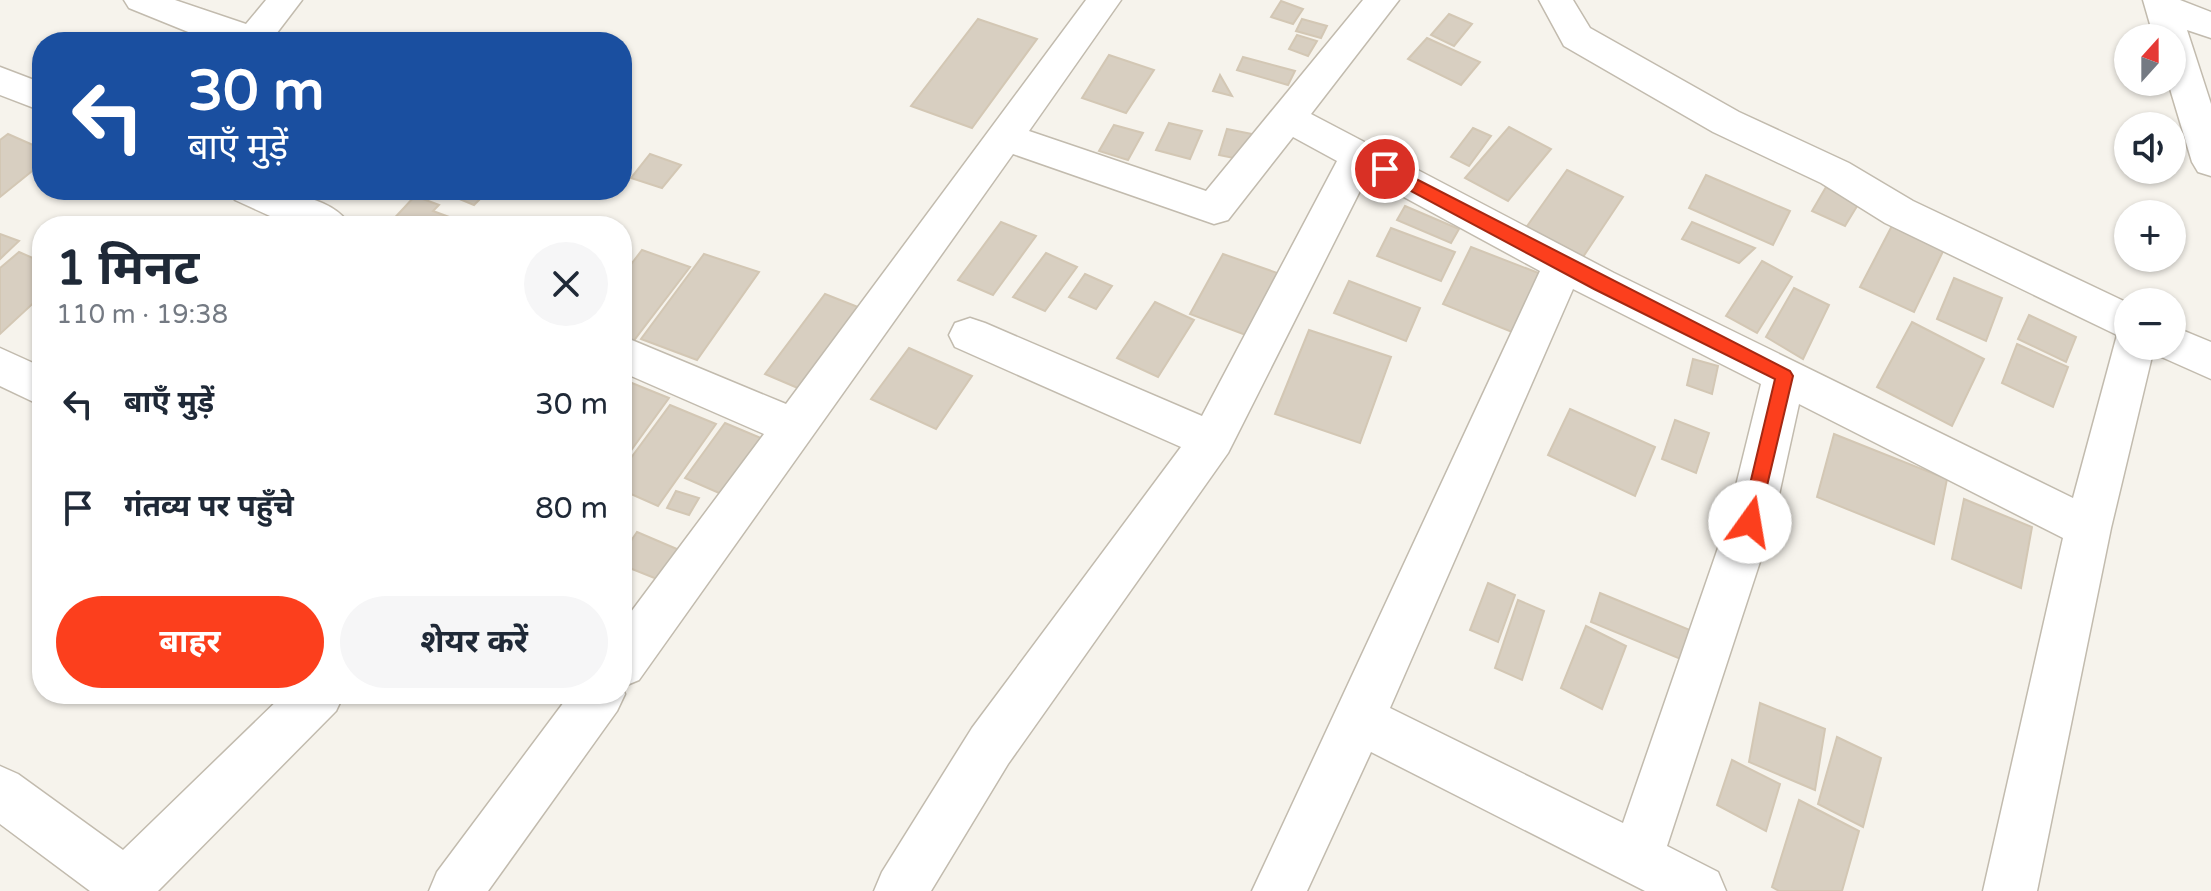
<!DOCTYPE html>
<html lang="hi">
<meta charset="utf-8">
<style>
:root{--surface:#fff;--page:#f6f6f7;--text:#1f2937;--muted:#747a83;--accent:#fc3f1d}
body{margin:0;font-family:"Varela Round","Noto Sans Devanagari",sans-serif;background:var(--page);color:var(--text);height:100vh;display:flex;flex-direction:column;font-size:30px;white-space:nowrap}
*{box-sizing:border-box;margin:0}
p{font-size:26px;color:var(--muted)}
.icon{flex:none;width:44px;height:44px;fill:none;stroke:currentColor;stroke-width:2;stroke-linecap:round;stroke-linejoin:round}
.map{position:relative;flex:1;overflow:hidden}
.panel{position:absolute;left:32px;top:216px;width:600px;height:488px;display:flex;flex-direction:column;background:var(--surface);border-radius:32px;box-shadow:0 2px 6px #0004}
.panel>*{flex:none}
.top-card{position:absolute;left:32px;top:32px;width:600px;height:168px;border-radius:32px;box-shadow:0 2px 6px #0004;background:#1a4fa0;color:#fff;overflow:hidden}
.needle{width:52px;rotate:21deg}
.controls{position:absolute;left:2114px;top:24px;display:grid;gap:16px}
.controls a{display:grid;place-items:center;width:72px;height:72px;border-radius:50%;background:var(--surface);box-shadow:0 2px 6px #0004;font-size:40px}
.pin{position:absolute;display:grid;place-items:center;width:68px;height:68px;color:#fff;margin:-34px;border:4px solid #fff;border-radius:50%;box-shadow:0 2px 8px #0007}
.me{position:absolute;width:88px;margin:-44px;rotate:13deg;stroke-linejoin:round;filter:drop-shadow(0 0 6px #0008)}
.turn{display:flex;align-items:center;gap:28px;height:168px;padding:0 24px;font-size:36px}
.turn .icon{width:104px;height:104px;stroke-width:2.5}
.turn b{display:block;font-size:56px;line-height:68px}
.round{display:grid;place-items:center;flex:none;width:84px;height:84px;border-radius:42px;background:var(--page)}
.head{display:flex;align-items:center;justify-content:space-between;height:136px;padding:0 24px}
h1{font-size:48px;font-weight:700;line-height:60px}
.button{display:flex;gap:16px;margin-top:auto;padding:16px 24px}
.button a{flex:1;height:92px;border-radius:48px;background:var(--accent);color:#fff;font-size:32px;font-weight:700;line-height:92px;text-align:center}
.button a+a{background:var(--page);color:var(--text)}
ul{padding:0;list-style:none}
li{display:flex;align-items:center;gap:24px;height:104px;padding:0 24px}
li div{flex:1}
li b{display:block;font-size:30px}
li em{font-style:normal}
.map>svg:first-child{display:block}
.building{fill:#d8cfc1;stroke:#d3c7b4;stroke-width:2}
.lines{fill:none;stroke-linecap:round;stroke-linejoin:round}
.minor-casing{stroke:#c2bbae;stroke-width:3}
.minor{fill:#fff;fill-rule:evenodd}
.route{fill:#fc3f1d;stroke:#a42913;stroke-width:2}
</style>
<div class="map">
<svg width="2211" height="891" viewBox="0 0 2211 891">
<rect width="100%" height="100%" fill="#f6f3ec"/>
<!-- building -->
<g class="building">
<path d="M1281,1L1303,9L1293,24L1271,17Z"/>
<path d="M1449,14L1472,24L1454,46L1431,35Z"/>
<path d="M978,19L1037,39L972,128L911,106Z"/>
<path d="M1302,19L1327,26L1321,38L1296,31Z"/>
<path d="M1297,35L1317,41L1308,56L1289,49Z"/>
<path d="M1427,38L1480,62L1461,85L1408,59Z"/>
<path d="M1109,55L1154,70L1126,113L1082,98Z"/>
<path d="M1243,57L1295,71L1288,85L1237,70Z"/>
<path d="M1220,75L1232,96L1213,91Z"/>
<path d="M1169,123L1202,131L1190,159L1156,150Z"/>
<path d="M1114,125L1143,133L1128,160L1099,151Z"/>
<path d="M1509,127L1551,149L1508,201L1465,178Z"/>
<path d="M1473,128L1491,136L1469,166L1451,157Z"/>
<path d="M1227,129L1252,134L1244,160L1219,155Z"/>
<path d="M8,134L42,149V163L0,197V140Z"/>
<path d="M650,154L681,165L662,188L631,178Z"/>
<path d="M1567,170L1623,197L1583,257L1525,229Z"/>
<path d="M1706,175L1790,211L1773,245L1689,208Z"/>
<path d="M1826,187L1859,203L1845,226L1812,211Z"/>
<path d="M438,190H489L474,205Z"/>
<path d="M415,196L439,205L433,211L460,221L456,226H387Z"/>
<path d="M1405,206L1459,229L1451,243L1397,220Z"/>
<path d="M1895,220L1947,243L1914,312L1860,287Z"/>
<path d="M1001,222L1036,236L993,295L958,280Z"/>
<path d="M1692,222L1755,248L1739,263L1682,239Z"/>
<path d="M1391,228L1455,252L1441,281L1377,256Z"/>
<path d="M0,234L19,241L0,259Z"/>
<path d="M1471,247L1554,279L1527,338L1443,304Z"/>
<path d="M642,250L690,267L632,343L622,340V276Z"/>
<path d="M19,252L42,262V295L0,334V268Z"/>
<path d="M1046,253L1077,267L1045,311L1013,297Z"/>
<path d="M704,254L759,272L697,360L641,339Z"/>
<path d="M1223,254L1283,275L1251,337L1190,314Z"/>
<path d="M1762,261L1792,277L1757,333L1726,316Z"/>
<path d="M1085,274L1112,286L1096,309L1069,297Z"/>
<path d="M1954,278L2002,298L1986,341L1937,319Z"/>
<path d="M1349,281L1420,308L1406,341L1334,313Z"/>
<path d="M1794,288L1829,305L1803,359L1766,337Z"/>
<path d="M825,294L873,313L814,395L765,374Z"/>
<path d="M1155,302L1194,320L1158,377L1117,358Z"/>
<path d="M2029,315L2076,337L2066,362L2018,339Z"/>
<path d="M1912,322L1984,359L1952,426L1877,387Z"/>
<path d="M1309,330L1391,357L1360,443L1275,414Z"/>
<path d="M2017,344L2068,367L2053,407L2002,383Z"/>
<path d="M909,348L972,376L936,429L871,399Z"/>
<path d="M1693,359L1718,366L1712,394L1687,385Z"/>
<path d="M622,379L669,398L622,463Z"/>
<path d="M670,405L716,424L658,506L622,490V470Z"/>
<path d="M1570,409L1655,447L1635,496L1548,455Z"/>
<path d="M1675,420L1709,433L1696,473L1662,459Z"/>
<path d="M725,423L775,444L735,500L685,478Z"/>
<path d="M1834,434L1947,479L1934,544L1817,497Z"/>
<path d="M676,491L699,498L689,515L667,508Z"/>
<path d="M1964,499L2032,527L2021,588L1952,559Z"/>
<path d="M637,532L691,555L672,585L622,565V554Z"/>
<path d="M1488,583L1515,595L1498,642L1470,630Z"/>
<path d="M1600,593L1702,635L1695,665L1591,622Z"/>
<path d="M1518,600L1544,611L1522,680L1495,668Z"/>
<path d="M1586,626L1626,646L1602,709L1561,688Z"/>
<path d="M1760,703L1825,729L1815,790L1749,762Z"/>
<path d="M1837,737L1881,758L1863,827L1818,804Z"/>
<path d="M1732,760L1780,784L1766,831L1717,805Z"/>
<path d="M1799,800L1859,831L1842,891H1779L1772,887Z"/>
</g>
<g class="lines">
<!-- minor casing -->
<g class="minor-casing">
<g id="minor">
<path d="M124,0H175L246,24L266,0H302L270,42H213L129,8Z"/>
<path d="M1086,0H1121L1029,131L1206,191L1363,0H1399L1311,114L1614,273L2073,498L2117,335L1885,223L1821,183L1713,132L1564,46L1539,0H1573L1590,28L1739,112L1849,163L1913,201L2128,303V346H2172V326L2211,342V379L2157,355L2154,348L2111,528L2037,891H1983L2063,538L1799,404L1773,522L1667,846L1718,872L1726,891H1645L1371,752L1307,891H1252L1540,271L1367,177L1228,453L1008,764L931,891H874L882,872L972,728L1181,447L955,347L949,335L955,323L970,318L985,323L1202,416L1337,161L1293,137L1228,220L1214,224L1013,154L639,680L622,687V624L764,434L622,372V336L786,404ZM1573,289L1761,384L1727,522L1623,823L1390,708Z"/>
<path d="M2143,0H2180L2211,12V38L2187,30L2211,104V176L2198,172L2192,162L2168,82H2172V38H2154Z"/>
<path d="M0,67L42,83V111L0,95Z"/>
<path d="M230,190C264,190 331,191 350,226H292L235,200Z"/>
<path d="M0,348L42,367V406L0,386Z"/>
<path d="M622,688L625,694L617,711L488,891H429L437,872L570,694H622Z"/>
<path d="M284,694H344L336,711L158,891H90L0,824V766L18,774L123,850Z"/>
</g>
</g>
<!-- minor -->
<use href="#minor" class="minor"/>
</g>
<!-- route -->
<path class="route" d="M1385,163L1790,371L1793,376L1757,528L1750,530L1741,522L1775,379L1594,289L1379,174V165Z"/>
</svg>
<div class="controls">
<a><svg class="needle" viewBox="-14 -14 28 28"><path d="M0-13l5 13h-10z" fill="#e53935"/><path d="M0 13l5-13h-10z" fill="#747a83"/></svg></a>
<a><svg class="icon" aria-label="sound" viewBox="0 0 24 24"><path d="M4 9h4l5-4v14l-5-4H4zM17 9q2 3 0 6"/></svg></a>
<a>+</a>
<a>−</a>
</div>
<div class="pin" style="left:1385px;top:169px;background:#d93025"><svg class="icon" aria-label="arrive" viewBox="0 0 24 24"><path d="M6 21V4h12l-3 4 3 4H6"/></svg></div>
<svg class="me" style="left:1750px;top:522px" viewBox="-20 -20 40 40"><circle r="19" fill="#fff"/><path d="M0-13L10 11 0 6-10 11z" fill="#fc3f1d"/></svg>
<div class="top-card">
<div class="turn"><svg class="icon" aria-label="left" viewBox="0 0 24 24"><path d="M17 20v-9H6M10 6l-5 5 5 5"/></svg><div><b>30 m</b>बाएँ मुड़ें</div></div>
</div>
<section class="panel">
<div class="head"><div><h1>1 मिनट</h1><p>110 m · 19:38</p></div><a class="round"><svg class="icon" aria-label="close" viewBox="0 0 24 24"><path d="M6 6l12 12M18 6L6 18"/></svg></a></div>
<ul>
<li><svg class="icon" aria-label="left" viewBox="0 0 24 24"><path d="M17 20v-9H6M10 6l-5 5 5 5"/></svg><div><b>बाएँ मुड़ें</b></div><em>30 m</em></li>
<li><svg class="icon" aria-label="arrive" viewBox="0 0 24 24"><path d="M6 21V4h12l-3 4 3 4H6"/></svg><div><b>गंतव्य पर पहुँचे</b></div><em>80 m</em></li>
</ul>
<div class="button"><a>बाहर</a><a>शेयर करें</a></div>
</section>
</div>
